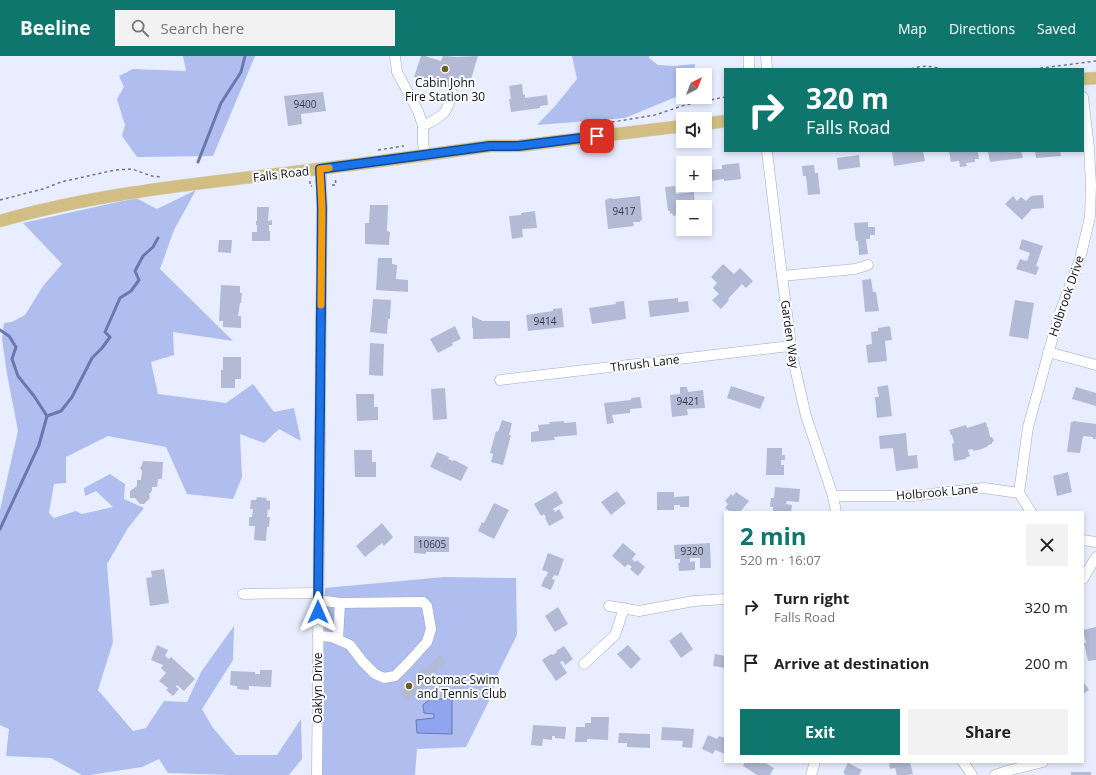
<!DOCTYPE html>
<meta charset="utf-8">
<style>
:root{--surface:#fff;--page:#f2f2f2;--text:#222;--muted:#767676;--accent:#0f766e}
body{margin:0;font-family:"Open Sans",sans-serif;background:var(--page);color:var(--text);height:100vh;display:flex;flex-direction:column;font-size:15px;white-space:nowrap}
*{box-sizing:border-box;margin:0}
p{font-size:13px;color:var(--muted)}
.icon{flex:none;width:22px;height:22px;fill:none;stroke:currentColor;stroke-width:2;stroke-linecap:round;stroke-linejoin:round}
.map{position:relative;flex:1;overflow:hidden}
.details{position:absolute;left:724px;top:455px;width:360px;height:252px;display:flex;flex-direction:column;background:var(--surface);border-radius:0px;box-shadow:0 2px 6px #0003}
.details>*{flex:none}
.top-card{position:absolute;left:724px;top:12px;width:360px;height:84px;border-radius:0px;box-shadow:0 2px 6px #0003;background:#0f766e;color:#fff;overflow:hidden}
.needle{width:26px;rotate:42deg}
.buttons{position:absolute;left:676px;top:12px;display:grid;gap:8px}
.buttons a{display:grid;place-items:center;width:36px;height:36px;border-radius:0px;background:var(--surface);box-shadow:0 2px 6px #0003;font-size:20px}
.pin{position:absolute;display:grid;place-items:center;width:34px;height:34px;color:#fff;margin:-17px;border-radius:8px;box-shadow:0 2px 6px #0006}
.me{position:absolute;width:44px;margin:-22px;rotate:0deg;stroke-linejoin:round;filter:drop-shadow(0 0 3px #0008)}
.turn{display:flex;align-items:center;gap:14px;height:84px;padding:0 16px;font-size:18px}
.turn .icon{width:52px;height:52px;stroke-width:2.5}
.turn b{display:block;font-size:28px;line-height:34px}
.round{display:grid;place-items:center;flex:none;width:42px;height:42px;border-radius:0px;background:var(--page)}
.summary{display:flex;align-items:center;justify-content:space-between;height:68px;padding:0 16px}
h1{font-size:24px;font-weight:700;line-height:30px;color:var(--accent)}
.action{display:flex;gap:8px;margin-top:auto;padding:8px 16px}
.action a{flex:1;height:46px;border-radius:0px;background:var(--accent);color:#fff;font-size:16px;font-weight:700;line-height:46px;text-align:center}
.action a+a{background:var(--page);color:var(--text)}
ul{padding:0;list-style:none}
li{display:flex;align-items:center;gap:12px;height:56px;padding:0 16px}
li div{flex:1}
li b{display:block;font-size:15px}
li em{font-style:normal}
header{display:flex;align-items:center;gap:24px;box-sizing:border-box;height:56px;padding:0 20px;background:var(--accent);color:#fff}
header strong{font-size:19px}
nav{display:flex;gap:22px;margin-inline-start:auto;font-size:14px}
.search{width:280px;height:36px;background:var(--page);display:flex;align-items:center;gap:10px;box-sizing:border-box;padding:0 14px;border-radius:0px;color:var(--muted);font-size:15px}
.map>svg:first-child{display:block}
.green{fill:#afbdef}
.water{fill:#91a4f0;stroke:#6a78b0}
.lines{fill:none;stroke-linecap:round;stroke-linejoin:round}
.stream{stroke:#6a78b0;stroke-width:3}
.building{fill:#b2bad5}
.minor-casing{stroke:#a1a9c3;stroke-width:11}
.major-casing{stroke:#d4d4d6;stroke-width:13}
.path{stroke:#727683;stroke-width:1.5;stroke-dasharray:3 3;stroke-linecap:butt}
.minor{stroke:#fff;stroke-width:10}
.major{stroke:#d2be82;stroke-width:12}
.route-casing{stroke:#114b97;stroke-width:10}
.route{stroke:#1a73e8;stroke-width:7}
.slow{stroke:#f59e0b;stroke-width:7}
.poi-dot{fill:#6e5c2a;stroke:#fbfbfb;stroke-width:1.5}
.labels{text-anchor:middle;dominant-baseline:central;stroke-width:4;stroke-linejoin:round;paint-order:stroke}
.number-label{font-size:10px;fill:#383c4a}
.poi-label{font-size:12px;fill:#10121c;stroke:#fbfbfb}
.street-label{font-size:12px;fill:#10121c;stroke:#fbfbfb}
</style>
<header>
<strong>Beeline</strong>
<div class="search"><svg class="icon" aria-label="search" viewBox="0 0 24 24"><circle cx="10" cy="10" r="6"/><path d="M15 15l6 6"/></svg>Search here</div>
<nav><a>Map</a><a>Directions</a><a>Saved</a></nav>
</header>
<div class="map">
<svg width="1096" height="719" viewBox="0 0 1096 719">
<rect width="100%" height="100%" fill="#e8eeff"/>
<!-- green -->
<g class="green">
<path d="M183,0H255L213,100L137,101L122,80L125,69L117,43L124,31L119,20L133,13L186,15Z"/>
<path d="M572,0H649V2L658,9L675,10L695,8L694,19H683V38L625,62L537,69L556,49L577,23Z"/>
<path d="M196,134L174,174L160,213L233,285L173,276L174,299L151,306L158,338L226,347L253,328L274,356L294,352L301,385L279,373L264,387L240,378L242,421L233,443L187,438L166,391L108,380L66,401V427L54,428L49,457L54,462L76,455L82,458L113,451L96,435L85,440L84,432L110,418L125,428L124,443L144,452L128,472L107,508L113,586L98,634L133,675L146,672L164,645L187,646L201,616L234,570L233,604L202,653L213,672L236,699H277L301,663L302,703L289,719H231L168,717L159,703L142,711L90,719H82L51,702L6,700L9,673L0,669V454L18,375L7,318L2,283L4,267L12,266L25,259L43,230L62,208L23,167L136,142L157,153Z"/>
<path d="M444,521L516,522L517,579L499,615L489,645L466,691L417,693L415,719H322L325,532Z"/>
</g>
<!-- water -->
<path class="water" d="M430,643H452V678L417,677L416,664L434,662V658L424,657L423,649Z"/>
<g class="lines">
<!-- stream -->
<g class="stream">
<path d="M198,106L221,47L241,16L245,0"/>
<path d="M0,274L9,280L16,291L12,303L18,320L34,340L47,360L39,389L0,473"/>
<path d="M47,360L61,355L72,341L92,302L102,292L110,281L105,276L120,242L131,235L139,224L135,215L143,200L153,191L158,182"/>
</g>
</g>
<!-- building -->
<g class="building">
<path d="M421,0H425L441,5L443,0L457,1L478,0L468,33L453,28L452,34L414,21Z"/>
<path d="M522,28L523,39L525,38V42L547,39L548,49L540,50V52L511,56L509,43H511L509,30Z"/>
<path d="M323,36L326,55L301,58L302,68L288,70L284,40Z"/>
<path d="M892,95H923L925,105L894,110Z"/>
<path d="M949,95H978L979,103H975V106L966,107L967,110L960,111L959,105L951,106Z"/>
<path d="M988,95H1021L1023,102L990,106Z"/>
<path d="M1035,95H1060L1061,100L1036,102Z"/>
<path d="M859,99L860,111L838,114L837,102Z"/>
<path d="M739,107L741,123L724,125V123L710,125L709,114L722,113V109Z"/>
<path d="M814,109L815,117H818L820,138L808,139L806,120H803L802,110Z"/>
<path d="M675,130L676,138L694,136L695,151H683V155L678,156V157H676V159L673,160L672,157L670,158V155H668L665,131Z"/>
<path d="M1043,139L1044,152L1032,153L1022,164L1005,148L1013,140L1017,145L1021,141L1026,145L1031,140Z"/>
<path d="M640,140L642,164L640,165V166H633L634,170L608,173L605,145L607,143L611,142L613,143Z"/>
<path d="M370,149H388L387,175L390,176L389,189L365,188V167H369Z"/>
<path d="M257,151H269L268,165L272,164V169H269V175H270V185H252V176H257V169H256V165H257Z"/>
<path d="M535,155L537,172L522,173L523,181L512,183L509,160L521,159V157Z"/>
<path d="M868,166V171H875V179H870V183H866L868,198L859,199L858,185H856L854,167Z"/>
<path d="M1022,183L1043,190L1036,210L1039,211L1036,219L1016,213L1020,203L1027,205L1030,197L1019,193Z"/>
<path d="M219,184H232L231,197L218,196Z"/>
<path d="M378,202H392V208L397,209L396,223L408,224V236L376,234Z"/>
<path d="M723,208L734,218L740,212L753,225L746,232L742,228L728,243L729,244L721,253L712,244L719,238L713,232L717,227L711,221Z"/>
<path d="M871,223L873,236H876L879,255L865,256L862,224Z"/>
<path d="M221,229L240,230V237H242L241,247H240L238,260H241V272L223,271V265H219Z"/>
<path d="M678,242V246L688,245L689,256L650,261L648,245Z"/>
<path d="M373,243L391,244L390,263H388L387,278L370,276Z"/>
<path d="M1015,244L1034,247L1028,283L1009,280Z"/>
<path d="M624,245L626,263L592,268L589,252L616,248L615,246Z"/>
<path d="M562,252L564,271L528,275L526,259L553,255V253Z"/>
<path d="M472,260L483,265H510V282L473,283V272H472Z"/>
<path d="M455,270L461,283L452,287L453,289L438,297L430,283Z"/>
<path d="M890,270L892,284L885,285L887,305L868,307L866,289L872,288L871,276L878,275V272Z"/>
<path d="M370,287L384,288L383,320L369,319Z"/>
<path d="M223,301H241V323H235V332H221V314H223Z"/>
<path d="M888,329L892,360L877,362L875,341H879L877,331Z"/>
<path d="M731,330L765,341L760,353L727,342Z"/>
<path d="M680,331H687L688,336L703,334L705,352L687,353L688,359L672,361L670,339L680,338Z"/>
<path d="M1076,331L1096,337V350L1072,343Z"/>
<path d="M445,332L447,363L433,364L431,333Z"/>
<path d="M356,338H374V351H378V364L357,365Z"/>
<path d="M640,341L642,352L630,353V357L612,359L614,367L607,368L604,347L631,344V342Z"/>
<path d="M502,364L512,367L509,379H511L503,409L491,406L493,398L490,397L496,375L498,376Z"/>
<path d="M564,365V367L576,366L577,379L554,381L555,384L531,386V376L539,375L538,369L550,368L549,366Z"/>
<path d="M1073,365L1096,368V383H1093V381L1083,380L1080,397L1067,396L1071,366H1073Z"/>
<path d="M986,366L987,371H988L990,381H992L994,385L992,386V388L988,389V390L982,393L973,395V393L968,394L970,400L965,402L966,403L954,405L952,388L954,387L952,379H951L949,374L966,369L967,372Z"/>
<path d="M906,377L908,400L917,399L918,412L896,415L893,392L880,393L879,380Z"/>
<path d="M767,392H782V399H785V404H781V409H784V419H766Z"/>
<path d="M354,394H372V406H376V421H355Z"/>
<path d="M437,396L449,401L448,403L453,405L454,404L468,411L461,425L430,411Z"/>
<path d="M143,405L163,406L162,423H158L157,431H152V435L149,438L150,440L149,443L144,448H140L135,442H130V435L137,430V424H141L142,415L140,412L142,409Z"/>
<path d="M1068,416L1072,436L1057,440L1053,420Z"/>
<path d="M775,431L800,433L799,446L787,445L786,448L792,449L791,456H773V451H770L771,442H774Z"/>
<path d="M556,435L563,447L553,453L555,456L559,453L564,462L549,470L545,462H546L544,458L541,460L534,448Z"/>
<path d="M617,435L626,447L611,459L601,446Z"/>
<path d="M657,436H674V441L689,440V451H680V449H674V454H657Z"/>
<path d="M736,436L749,445L740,456H731L725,452L728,448L725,445L731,438L733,440Z"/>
<path d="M257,441L267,442L266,444L270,445V454L268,453L267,461H270L269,471H267L266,485L254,484L255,470H249V461H252L253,453H250L251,444H256Z"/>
<path d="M494,447L509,454L494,483L478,475L482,466L484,467Z"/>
<path d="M382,467L393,481L384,490L382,487L365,501L356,490Z"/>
<path d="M414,480L449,481V496H426V498L414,497Z"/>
<path d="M623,487L636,498L632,503L635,506L637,504L645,511L638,520L630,513L632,511L628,508L625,511L612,500Z"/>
<path d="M710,487L711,512H700V502H690V506L695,505V514L679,515L678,507H680V503H675L674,489Z"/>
<path d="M548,497L564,503L558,520L554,519L552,523L555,524L551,534L541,530L545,521H546L548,516L542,514Z"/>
<path d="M164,513L169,547L150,550L146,522L152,521L151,515Z"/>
<path d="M558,551L568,568L555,576L545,560Z"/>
<path d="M1096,571V604L1088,605L1084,587H1086L1083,574Z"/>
<path d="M681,576L693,593L681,602L669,585Z"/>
<path d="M157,589L168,594L165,600L169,603L171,601L195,623L184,635L177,629L176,631L179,633L173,640L166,634L168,632L159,625L166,617L161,612L163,609L151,604Z"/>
<path d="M628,589L641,603L631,613L617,598Z"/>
<path d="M564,590L573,603L565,609L563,605L560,606L567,617L556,625L542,604L551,598L553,599L557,596L556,595Z"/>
<path d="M715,598L725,600V612L713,610Z"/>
<path d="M440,599L446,606L428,625L429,626L408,645L400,636L424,612L426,613Z"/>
<path d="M260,614H272L271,631L249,630V634L237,633V630L230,629L231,615L255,616V618H260Z"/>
<path d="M1083,625L1089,634L1083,638Z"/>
<path d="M591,661H609L608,684L587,683V686H575L576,671H585V667H591Z"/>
<path d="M533,669L566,671L565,683L555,682V680H552V684L543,683L542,690L531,689Z"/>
<path d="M662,671L694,673L692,692L682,691L683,685L661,684Z"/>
<path d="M619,677L650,678V692L627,691V687H618Z"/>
<path d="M708,679L717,683L719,680L725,682V698L715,694L713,698L702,693Z"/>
<path d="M745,706H759L762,708L763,706L774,712L770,719H757L743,710Z"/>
<path d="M889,706H910L913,718L907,719H897L895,712L890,713Z"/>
<path d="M848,707L862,714L859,719H844L845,717H843Z"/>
<rect x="1071" y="716" width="20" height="3"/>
</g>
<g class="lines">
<!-- minor casing -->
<g class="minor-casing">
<g id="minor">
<path d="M395,0L397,16L418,55L423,70V88L426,99"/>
<path d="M749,0V13"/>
<path d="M766,0L767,13"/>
<path d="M423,70C443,59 446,60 452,37"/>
<path d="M767,95L782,220L790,280V290L806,360L833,440L836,456"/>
<path d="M782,220L855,213L868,209"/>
<path d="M1048,296L1096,309"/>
<path d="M500,324L790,290"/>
<path d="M1019,437L1028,371L1059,259L1080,203L1090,161L1091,129L1089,92L1083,41"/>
<path d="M833,440H912L984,432L1019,437L1031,456"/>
<path d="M1083,484L1096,486"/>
<path d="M1083,523L1096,501"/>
<path d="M243,538L318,537"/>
<path d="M609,550L639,555L694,545L725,543"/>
<path d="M318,580L332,581L350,589L363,606L375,618L384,622L395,620L407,608L427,586L431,573L427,550L423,546L340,547L318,544"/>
<path d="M338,583L340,547"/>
<path d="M584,608L615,579L624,552"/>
<path d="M963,706L972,719"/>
<path d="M317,719L322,152L321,113"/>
<path d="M811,719L815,706"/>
<path d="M995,719L1007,715L1043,706"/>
</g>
</g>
<!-- major casing -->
<g class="major-casing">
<g id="major">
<path d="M1083,23L1096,22"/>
<path d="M705,68L725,65"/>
<path d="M0,165C90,139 184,129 277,118C348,110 419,100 490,90H518L683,70"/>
</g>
</g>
<!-- path -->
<g class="path">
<path d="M911,13C921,9 932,10 943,13"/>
<path d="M1034,13L1096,5"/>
<path d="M594,69L655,59L685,49L725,41"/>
<path d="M378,94L404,90"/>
<path d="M310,125V130H312"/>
<path d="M332,129H336L335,121"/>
<path d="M0,144L43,133L61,126L115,114L132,113L152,120L161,121"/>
</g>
<!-- minor -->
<use href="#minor" class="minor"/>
<!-- major -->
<use href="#major" class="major"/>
</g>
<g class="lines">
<!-- route casing -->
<g class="route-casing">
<path id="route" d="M318,556L322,152L320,113L490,90H518L597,80"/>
</g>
<!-- route -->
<use href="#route" class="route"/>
<!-- slow -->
<path class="slow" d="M321,249L322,152L320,113L329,112"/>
</g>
<!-- markers -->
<g class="poi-dot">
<circle cx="445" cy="13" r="4"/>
<circle cx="409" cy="630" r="4"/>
</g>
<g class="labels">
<!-- number labels -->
<g class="number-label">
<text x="305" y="48">9400</text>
<text x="624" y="155">9417</text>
<text x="545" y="265">9414</text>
<text x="688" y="345">9421</text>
<text x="432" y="488">10605</text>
<text x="692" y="495">9320</text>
</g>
<!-- poi labels -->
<g class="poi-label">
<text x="445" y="26">Cabin John<tspan x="445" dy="14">Fire Station 30</tspan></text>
<text x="417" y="623" text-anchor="start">Potomac Swim<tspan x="417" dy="14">and Tennis Club</tspan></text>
</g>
<!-- street labels -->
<g class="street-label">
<text transform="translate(281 118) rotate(-7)">Falls Road</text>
<text transform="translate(1066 240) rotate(-71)">Holbrook Drive</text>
<text transform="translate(790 278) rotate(82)">Garden Way</text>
<text transform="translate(645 307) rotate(-7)">Thrush Lane</text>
<text transform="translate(937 436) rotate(-5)">Holbrook Lane</text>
<text transform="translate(317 632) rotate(-90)">Oaklyn Drive</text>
</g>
</g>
</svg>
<div class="buttons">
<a><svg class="needle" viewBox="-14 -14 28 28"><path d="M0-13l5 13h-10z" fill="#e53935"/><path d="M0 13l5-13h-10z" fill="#767676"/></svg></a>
<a><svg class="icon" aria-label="sound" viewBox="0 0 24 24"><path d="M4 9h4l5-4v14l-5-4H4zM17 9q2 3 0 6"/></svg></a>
<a>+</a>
<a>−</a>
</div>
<div class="pin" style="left:597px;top:80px;background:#d93025"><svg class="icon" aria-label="arrive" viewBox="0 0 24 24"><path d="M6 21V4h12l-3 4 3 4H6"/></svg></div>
<svg class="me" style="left:318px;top:556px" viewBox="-20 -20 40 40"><path d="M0-17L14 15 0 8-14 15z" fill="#1a73e8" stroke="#fff" stroke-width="4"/></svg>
<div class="top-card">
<div class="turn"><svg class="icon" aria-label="right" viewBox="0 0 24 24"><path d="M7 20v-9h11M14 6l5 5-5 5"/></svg><div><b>320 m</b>Falls Road</div></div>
</div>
<section class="details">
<div class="summary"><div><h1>2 min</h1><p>520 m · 16:07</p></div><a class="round"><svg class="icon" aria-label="close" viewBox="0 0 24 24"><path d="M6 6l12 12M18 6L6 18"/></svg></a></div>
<ul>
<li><svg class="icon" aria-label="right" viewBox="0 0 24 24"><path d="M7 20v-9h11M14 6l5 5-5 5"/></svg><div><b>Turn right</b><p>Falls Road</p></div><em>320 m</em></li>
<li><svg class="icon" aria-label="arrive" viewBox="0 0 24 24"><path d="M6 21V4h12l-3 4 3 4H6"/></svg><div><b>Arrive at destination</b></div><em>200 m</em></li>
</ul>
<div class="action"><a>Exit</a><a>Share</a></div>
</section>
</div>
